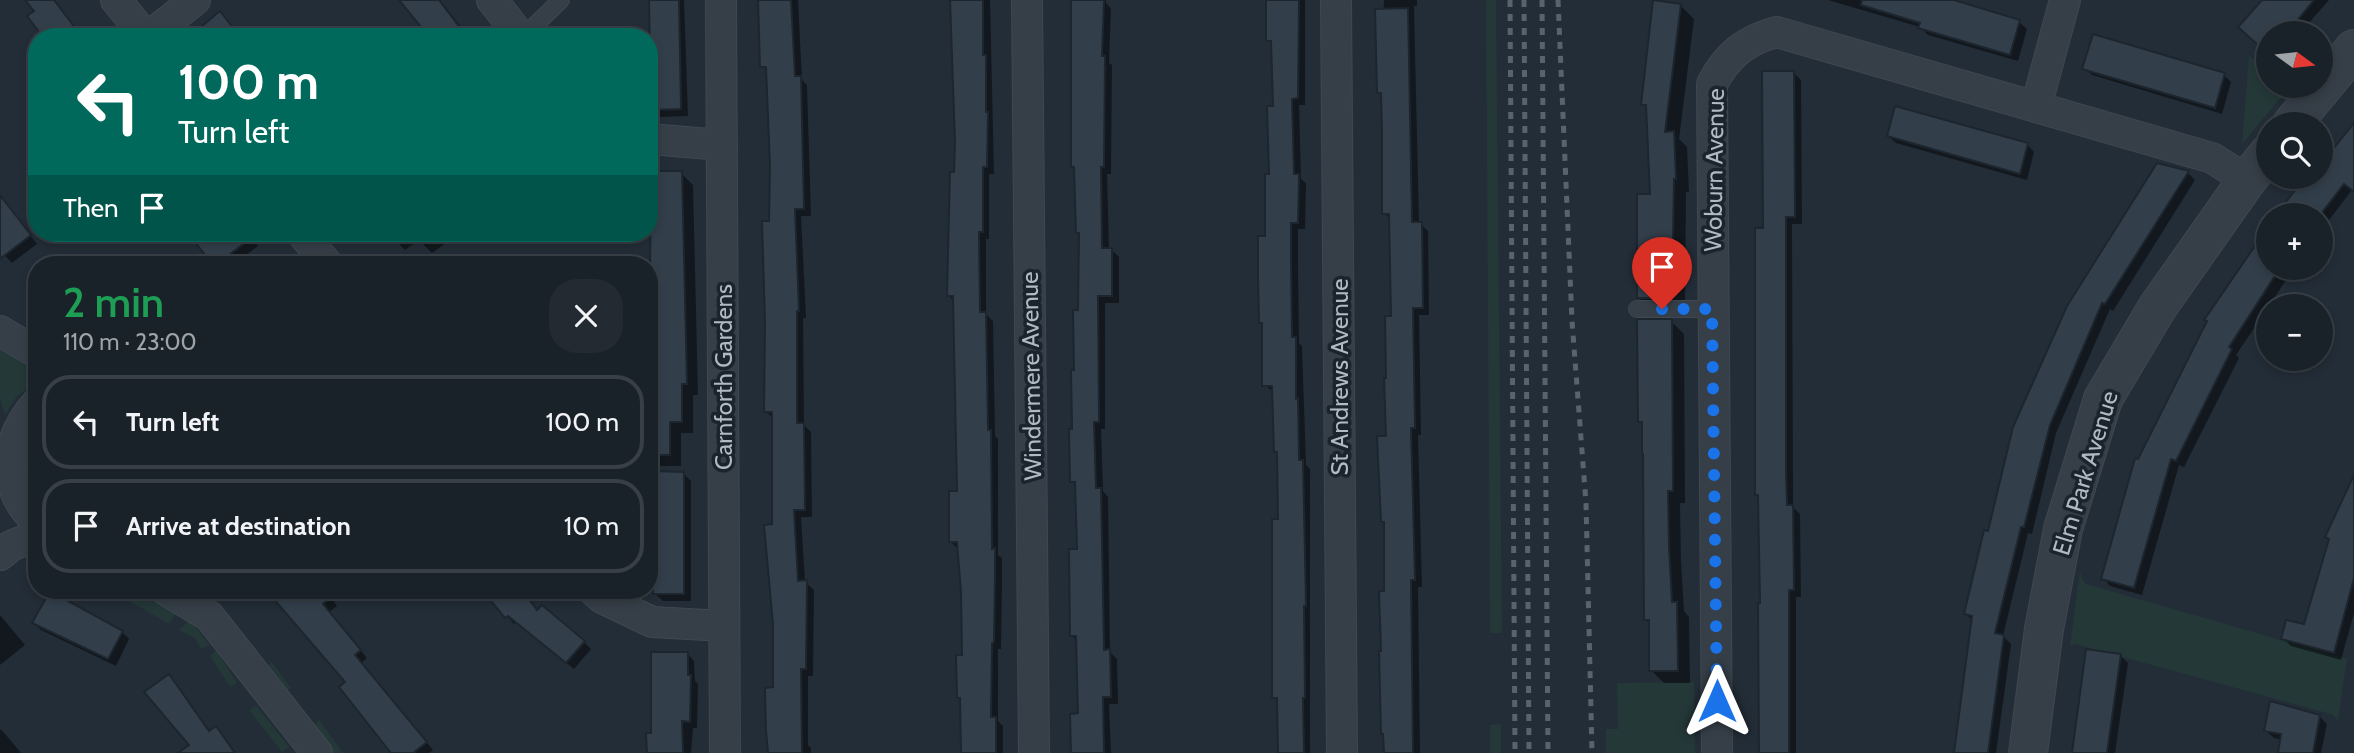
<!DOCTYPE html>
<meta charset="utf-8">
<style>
:root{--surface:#1a2229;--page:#232a31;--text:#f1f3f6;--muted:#9fa4a8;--line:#383f46}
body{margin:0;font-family:Cabin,sans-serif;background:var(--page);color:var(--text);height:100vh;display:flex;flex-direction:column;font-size:26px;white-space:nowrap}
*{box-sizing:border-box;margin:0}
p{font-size:23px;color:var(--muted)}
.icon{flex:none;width:38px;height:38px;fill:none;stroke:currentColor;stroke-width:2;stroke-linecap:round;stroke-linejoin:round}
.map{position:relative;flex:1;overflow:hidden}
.panel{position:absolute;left:28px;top:256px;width:630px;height:343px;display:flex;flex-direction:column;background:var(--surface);border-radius:28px;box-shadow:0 4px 10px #0003,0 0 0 2px var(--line)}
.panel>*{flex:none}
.guide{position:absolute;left:28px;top:28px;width:630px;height:214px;border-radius:28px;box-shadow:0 4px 10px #0003,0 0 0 2px var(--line);background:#00695c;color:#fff;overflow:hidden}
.needle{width:46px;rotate:105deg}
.buttons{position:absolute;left:2256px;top:21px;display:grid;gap:14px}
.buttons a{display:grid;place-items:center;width:77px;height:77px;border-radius:50%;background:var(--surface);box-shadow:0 4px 10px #0003,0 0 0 2px var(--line);font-size:35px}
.pin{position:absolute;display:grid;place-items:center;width:60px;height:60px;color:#fff;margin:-72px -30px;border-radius:50% 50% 50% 0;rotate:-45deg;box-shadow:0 0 7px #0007}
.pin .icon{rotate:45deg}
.me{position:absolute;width:77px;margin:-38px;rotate:0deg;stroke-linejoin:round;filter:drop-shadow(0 0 5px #0008)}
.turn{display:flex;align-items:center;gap:24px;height:147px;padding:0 35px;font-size:32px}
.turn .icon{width:91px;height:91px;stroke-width:2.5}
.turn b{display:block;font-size:49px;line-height:60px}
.then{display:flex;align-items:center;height:66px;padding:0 35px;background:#0003;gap:14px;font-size:26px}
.round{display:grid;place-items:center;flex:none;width:74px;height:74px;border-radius:28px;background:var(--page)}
.overview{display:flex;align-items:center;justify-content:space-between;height:119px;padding:0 35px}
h1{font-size:42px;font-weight:600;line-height:52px;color:#1e9e55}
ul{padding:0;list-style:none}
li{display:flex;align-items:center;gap:21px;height:94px;margin:0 14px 10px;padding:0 21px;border:4px solid var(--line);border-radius:28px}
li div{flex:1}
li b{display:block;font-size:26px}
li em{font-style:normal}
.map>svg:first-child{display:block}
.green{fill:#243838}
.shadow{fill:#0007}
.building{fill:#323f4b;stroke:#1d262e;stroke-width:2}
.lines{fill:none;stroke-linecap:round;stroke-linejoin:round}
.service-casing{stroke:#3f4851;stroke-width:18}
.minor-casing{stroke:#3f4851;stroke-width:32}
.tertiary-casing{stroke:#3f4851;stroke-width:40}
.service{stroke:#363f48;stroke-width:16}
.minor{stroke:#363f48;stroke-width:30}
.tertiary{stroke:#363f48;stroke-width:38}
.rail{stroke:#58636f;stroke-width:5;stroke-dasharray:7 7;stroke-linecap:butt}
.route{stroke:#1a73e8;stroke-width:12;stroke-dasharray:0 21.6}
.labels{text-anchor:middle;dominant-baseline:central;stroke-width:7;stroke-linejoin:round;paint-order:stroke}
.street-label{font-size:24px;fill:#b1bac4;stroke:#1b242c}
</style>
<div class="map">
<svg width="2354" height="753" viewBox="0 0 2354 753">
<rect width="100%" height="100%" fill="#232d37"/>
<!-- green -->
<g class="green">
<path d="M1486,0H1496L1502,633H1490Z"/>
<path d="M2249,56L2268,73V86H2283L2287,90L2242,144Z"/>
<path d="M0,349L37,373V382L17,396L5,415L0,398Z"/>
<path d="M37,423V504L24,481L25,441Z"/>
<path d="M2080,571L2082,579L2086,584L2347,659L2338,720L2331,714L2075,644L2070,646Z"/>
<path d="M111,590H152L179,609L169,624Z"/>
<path d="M190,620L210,645L201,649L195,638L179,630Z"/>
<path d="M216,650L237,683L230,687L210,656Z"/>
<path d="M271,661L291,688L286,691L267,669Z"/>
<path d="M1694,682L1695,753H1606V729H1618L1617,683Z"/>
<path d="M256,705L289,747L282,752L249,710Z"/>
<path d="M319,720L343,753H334L314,726Z"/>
<path d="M1501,724V753H1490V725Z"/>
</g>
<!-- shadow -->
<g class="shadow">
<path d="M403,0H440L469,37H432Z"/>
<path d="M650,0H684L688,116L660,117L652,109Z"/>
<path d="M760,0H798L802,80L807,85L811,216H801L806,318H803L804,425L811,432L812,517H801L805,582L814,590L813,676H808V745L811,748V753H769L774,689V419L765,411L772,186L768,72L762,66Z"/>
<path d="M952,0H990L994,174H989V239H986V314L993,321L995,436L998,439V555L1002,558V581L1001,649H998V721L1003,726V753H964L962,701L958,697L964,657L962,592L959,550L951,542L958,493L955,302L948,295V244H951L955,174L954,48L951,45Z"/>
<path d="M1072,0H1106V3L1111,9L1109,63L1112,65L1111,174H1107L1109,250H1112L1119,257V303H1105V429H1101L1103,491L1108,497L1110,652L1117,659L1118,704H1109L1111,753H1073L1080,715L1078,642L1072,636L1078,551L1077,486L1072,481L1080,312L1081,235L1078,232L1076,170L1072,166Z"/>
<path d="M1267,0H1305V105H1299L1301,179L1306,183L1305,229H1298V266L1299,343L1302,346L1306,465L1310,469V753H1280L1279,702L1274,697L1280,521L1279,454L1275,451L1274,392L1264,385V325L1261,322L1275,107L1273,45L1268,40Z"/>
<path d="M1384,0H1417V6H1414L1419,223L1428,231L1429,315H1419L1421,435H1418L1422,587H1418L1420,753H1385L1383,652L1386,525L1382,521L1388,437V380L1392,318L1391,220L1384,213L1382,96L1379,93Z"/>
<path d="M1828,0H1944L2019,22L2027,29L2018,61L1928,35L1920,27Z"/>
<path d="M2264,0H2329L2300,33H2268V52Z"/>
<path d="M1680,5L1694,19L1679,139L1687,147L1689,192H1686L1685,311H1652L1639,298L1652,196L1647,109L1643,104Z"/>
<path d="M2084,68L2224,75L2231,82L2222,114L2092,75Z"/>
<path d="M1793,72L1801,80L1802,224H1792L1793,481V507L1800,514L1801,597H1796V753H1760V498L1756,495L1765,230Z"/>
<path d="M2354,126V191L2352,190L2320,232V215H2278L2307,177H2320Z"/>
<path d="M1888,136L2027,144L2034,152L2027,180L1896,143Z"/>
<path d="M681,173L693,185L698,395H693V433H681V466H659L649,456V393H657Z"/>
<path d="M2188,173L2195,180L2113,311L2110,309L2056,433L2032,534L2028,533L2003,636L2011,644L1996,753H1955L1973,621L1966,614L1989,533L2015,429Z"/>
<path d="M0,198L37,244L12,263L0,250Z"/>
<path d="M2268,229V268H2294L2236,355L2239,358L2184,467L2179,465L2142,595L2110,586L2103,578L2139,461Z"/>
<path d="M210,233H248L258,246L234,264H215L198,242Z"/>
<path d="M389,233H460L432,253L419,240L405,250Z"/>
<path d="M1671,321L1684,334L1685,503H1680L1681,561L1684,611L1689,617L1690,683H1664L1651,670V625L1645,619L1644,425L1640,421Z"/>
<path d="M683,473L691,481V601H663L655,594Z"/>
<path d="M2354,479V613L2341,660L2291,646L2283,638L2306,626L2331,541L2327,537Z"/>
<path d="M268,590H325L337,606L329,612L367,658L361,663L433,750L429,753H394L347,683Z"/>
<path d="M485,590H521L538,612L584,642L591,649L574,669L517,622L514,624Z"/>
<path d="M0,615L25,645L0,665Z"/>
<path d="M34,623L122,632L129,639L116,666L41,630Z"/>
<path d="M687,653L694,661L695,681L698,684L697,728H693L691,753H649Z"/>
<path d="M2120,655L2128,663L2115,753H2074Z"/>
<path d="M168,676L211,732L216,728L235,753H197Z"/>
<path d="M2319,716L2327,724L2321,753H2280L2282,740L2274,738L2266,731Z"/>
<path d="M0,729L6,735L21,753H0Z"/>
</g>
<!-- building -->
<g class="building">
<path d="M25,0H54L82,37H43L27,16L34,11Z"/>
<path d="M399,0H439L467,37H429Z"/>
<path d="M649,0H679L681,109L651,110Z"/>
<path d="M758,0H791L795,76H801L804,209H795L799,311H797V423H804L805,510H794L798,581L807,580L806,669H801L802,753H768L766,730L765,688L773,687V624L764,525L772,524V412H764L765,322L762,221H769L770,166L766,67H760Z"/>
<path d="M950,0H983V55H986V112H988L987,167H983V232H979L980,312H986L988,430H991L992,549L995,548V573L994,642L992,643L991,717H996V753H961L960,698H957L956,655H962L961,592L957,542H949V491H957L953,296H947L950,172H954L955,142Z"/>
<path d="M1071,0H1104L1102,56H1105L1104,167H1101L1102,248H1112V296H1098L1099,422H1094L1096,488H1101L1104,650L1110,649L1111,697H1103L1104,753H1071L1070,714L1078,713L1076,636H1070L1069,549H1077L1075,482H1070L1069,429H1072L1071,370H1074L1073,310H1078L1079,233H1076L1074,167H1071Z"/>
<path d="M1266,0H1299L1298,98L1292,99L1294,174H1299L1298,223H1291V257L1292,337H1296V399L1298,398L1299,460H1303L1306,606H1304L1305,698H1303L1304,753H1278L1277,698H1272V519H1278L1277,452H1274L1272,386H1262V323H1259L1258,278V236H1265V174H1269L1267,106H1273L1271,41H1266Z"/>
<path d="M1653,0L1681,4L1665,132L1674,131L1676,179H1674L1672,298H1637V194H1650L1646,105H1641Z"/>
<path d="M1862,0H1954L2020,20L2010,55L1918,28L1920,23L1861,5Z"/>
<path d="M2262,0H2314L2287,33H2268V54L2238,27Z"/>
<path d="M1408,8L1412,222H1422L1423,308H1413L1415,428H1411L1415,580H1411L1413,753H1384L1383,734H1381L1379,651H1381L1379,591H1384V522H1381L1377,436H1386L1384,378H1386L1385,316H1391L1389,214H1382V130L1381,93H1377L1375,9Z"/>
<path d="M220,11L240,37H189Z"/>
<path d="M2093,34L2225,73L2215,108L2082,69Z"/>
<path d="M1762,71H1794L1795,217H1786V472L1787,505H1793L1794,590H1789V753H1759L1758,603H1760L1758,495H1755V228H1763Z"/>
<path d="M1895,106L2028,143L2020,174L1887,136Z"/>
<path d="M2354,123V192L2344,184L2320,215H2276L2305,177H2320V165Z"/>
<path d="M2157,163L2189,171L2105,304L2102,303L2050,425L2024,527H2021L1995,633L2004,635L1988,753H1954L1972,616L1964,614L1984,530L1988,531L2013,427L2067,306Z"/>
<path d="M651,171H682L687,384H682V422H670V455H649V391H655L652,270H650Z"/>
<path d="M0,195L31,235L0,259Z"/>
<path d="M2268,227V268H2280L2229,347L2232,349L2176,461L2171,459L2134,588L2101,579L2135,458L2138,459L2207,321L2204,320Z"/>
<path d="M209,233H258L217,264H212L195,242Z"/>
<path d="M1637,319H1672L1673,491H1668L1669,548L1672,602H1677L1678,671H1649V620H1644L1643,454H1642V422H1638Z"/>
<path d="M653,471L684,472V594H653Z"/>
<path d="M2354,475V578L2334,653L2281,639L2286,620L2304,624L2329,539L2325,537Z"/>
<path d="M266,590H340L323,604L361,650L355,655L427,742L413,753H391L339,687L345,682Z"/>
<path d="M482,590H522L537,610L542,605L585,641L566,663L508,616L505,618Z"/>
<path d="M50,591L123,631L108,659L32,623Z"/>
<path d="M2086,649L2121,654L2107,753H2072Z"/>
<path d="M651,652H688V675H691L690,722L682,721L683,753H647L646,733H651Z"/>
<path d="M169,674L209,731L216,726L235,753H178L189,745L144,692Z"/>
<path d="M2270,701L2320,715L2313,753H2278L2281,734L2264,731Z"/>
</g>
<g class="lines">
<!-- service casing -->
<g class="service-casing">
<g id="service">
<path d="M523,37L561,0"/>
<path d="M1637,309H1712"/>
</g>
</g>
<!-- minor casing -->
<g class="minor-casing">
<g id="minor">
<path d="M116,0L146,37"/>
<path d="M492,0L521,37"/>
<path d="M721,0L725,753"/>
<path d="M1027,0L1034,753"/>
<path d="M1336,0L1342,753"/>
<path d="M148,37L195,0"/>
<path d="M2036,107L2065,0"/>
<path d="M649,139L722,145"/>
<path d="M302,233L327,264"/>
<path d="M0,331L37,353"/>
<path d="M37,403C4,439 0,488 37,522"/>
<path d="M0,555L11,546L37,535"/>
<path d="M166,590L209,616L317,753"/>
<path d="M593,590L602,598L652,622L724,626"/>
<path d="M1717,753L1712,84C1727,55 1746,40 1777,32L2212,158L2247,180"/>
</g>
</g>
<!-- tertiary casing -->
<g class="tertiary-casing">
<g id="tertiary">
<path d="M2292,124L2354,49"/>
<path d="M2028,753L2044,629L2063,529L2103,399L2157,308L2247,180L2268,154"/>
</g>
</g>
<!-- service -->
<use href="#service" class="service"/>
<!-- minor -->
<use href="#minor" class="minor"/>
<!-- tertiary -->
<use href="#tertiary" class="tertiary"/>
<!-- rail -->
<g class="rail">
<path d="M1510,0L1515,753"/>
<path d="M1524,0L1529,753"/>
<path d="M1542,0L1548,753"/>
<path d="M1558,0L1572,321L1586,503L1592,753"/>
</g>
</g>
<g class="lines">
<!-- route -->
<path class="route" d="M1662,309H1712L1717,701"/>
</g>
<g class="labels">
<!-- street labels -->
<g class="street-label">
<text transform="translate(1714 170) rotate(-89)">Woburn Avenue</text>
<text transform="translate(1031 376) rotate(-91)">Windermere Avenue</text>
<text transform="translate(723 377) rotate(-90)">Carnforth Gardens</text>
<text transform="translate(1339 377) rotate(-90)">St Andrews Avenue</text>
<text transform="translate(2085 473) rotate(-73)">Elm Park Avenue</text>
</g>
</g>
</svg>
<div class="buttons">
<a><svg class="needle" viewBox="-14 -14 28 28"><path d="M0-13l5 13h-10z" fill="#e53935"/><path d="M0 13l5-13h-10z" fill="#9fa4a8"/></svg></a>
<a><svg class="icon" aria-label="search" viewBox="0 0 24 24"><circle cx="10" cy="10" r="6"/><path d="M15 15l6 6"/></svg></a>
<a>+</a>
<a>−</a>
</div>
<div class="pin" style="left:1662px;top:309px;background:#d93025"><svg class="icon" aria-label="arrive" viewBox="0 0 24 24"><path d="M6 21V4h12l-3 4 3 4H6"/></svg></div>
<svg class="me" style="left:1717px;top:701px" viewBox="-20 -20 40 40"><path d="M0-17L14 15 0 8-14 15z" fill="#1a73e8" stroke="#fff" stroke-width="4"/></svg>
<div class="guide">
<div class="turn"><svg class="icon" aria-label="left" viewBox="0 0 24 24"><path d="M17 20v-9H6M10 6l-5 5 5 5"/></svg><div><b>100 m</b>Turn left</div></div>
<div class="then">Then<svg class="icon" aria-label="arrive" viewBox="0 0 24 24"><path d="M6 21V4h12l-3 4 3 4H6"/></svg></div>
</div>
<section class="panel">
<div class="overview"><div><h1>2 min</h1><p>110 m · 23:00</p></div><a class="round"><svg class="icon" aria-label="close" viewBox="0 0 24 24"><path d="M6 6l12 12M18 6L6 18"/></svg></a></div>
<ul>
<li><svg class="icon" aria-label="left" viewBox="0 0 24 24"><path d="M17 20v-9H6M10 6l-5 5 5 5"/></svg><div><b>Turn left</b></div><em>100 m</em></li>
<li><svg class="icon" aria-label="arrive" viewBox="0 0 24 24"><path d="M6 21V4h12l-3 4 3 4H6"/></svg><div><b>Arrive at destination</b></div><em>10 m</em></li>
</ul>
</section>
</div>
